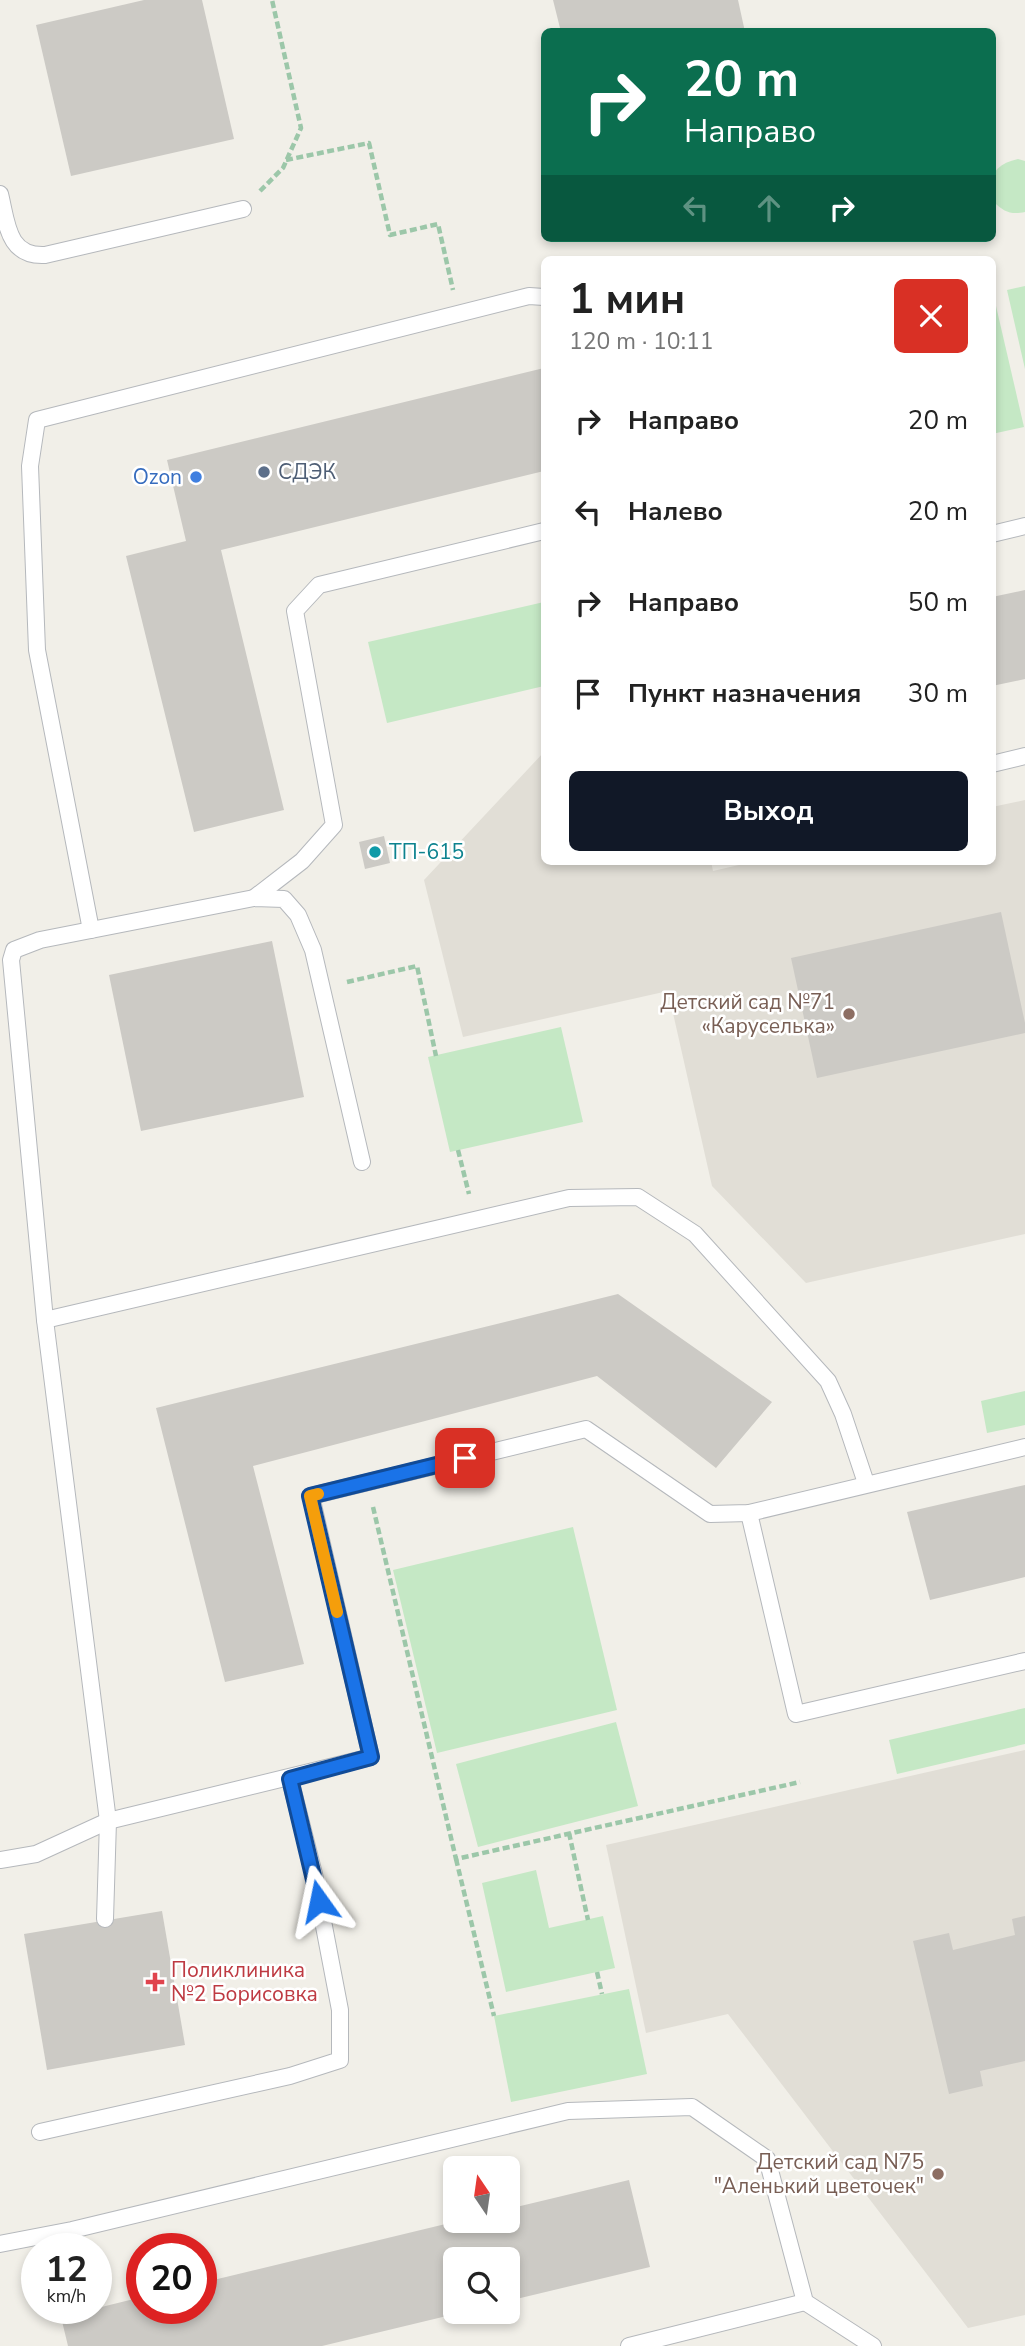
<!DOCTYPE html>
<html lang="ru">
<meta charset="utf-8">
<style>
:root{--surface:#fff;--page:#f6f6f6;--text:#222;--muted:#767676;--accent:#111827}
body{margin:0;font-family:"Nunito Sans",sans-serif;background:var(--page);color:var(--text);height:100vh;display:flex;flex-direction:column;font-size:26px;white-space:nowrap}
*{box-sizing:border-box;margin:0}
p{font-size:23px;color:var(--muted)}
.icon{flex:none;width:38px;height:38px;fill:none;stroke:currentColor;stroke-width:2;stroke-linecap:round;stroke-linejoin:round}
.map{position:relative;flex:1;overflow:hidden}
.panel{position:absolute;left:541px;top:256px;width:455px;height:609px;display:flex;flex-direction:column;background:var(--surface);border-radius:10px;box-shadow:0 4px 10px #0003}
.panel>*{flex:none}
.hud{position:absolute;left:541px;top:28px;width:455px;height:214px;border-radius:10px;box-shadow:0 4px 10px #0003;background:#0b6e4f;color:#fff;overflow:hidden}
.needle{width:46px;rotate:347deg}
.controls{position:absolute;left:443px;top:2156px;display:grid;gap:14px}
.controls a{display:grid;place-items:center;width:77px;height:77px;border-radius:10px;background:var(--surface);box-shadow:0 4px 10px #0003;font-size:35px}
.speed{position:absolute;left:21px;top:2233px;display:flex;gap:14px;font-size:35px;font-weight:700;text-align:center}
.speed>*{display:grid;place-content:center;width:91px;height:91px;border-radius:50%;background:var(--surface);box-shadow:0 4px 10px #0003;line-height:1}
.speed small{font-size:18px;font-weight:400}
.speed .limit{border:10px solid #d22;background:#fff;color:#111}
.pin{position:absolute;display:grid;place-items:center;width:60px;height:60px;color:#fff;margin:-30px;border-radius:14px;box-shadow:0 4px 10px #0006}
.me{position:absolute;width:77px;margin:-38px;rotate:348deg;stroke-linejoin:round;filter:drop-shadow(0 0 5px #0008)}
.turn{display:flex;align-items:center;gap:24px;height:147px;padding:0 28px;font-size:32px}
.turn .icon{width:91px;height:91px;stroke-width:2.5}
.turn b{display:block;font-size:49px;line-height:60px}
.lanes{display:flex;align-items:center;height:66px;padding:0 28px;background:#0003;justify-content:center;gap:35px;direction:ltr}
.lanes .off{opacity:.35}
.round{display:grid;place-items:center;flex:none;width:74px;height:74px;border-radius:10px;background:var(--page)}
.overview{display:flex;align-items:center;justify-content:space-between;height:119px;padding:0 28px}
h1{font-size:42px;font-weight:700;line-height:52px}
.cta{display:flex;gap:14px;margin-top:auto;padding:14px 28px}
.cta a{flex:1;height:80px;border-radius:10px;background:var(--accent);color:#fff;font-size:28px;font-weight:700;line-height:80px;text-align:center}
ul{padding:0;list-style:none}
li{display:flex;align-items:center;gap:21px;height:91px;padding:0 28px}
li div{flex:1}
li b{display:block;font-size:26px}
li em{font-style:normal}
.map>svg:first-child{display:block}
.education{fill:#e1ded6}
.green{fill:#c5e8c5}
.building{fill:#cccac5}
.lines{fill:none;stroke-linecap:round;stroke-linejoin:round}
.service-casing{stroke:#b5b8bc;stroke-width:18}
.path{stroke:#9cc7a9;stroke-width:4.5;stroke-dasharray:7 3.5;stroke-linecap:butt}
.service{stroke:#fff;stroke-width:16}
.route-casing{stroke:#114b97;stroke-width:18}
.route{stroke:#1a73e8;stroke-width:12}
.slow{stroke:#f59e0b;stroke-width:12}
.service-dot{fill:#5c6f8a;stroke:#fff;stroke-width:2.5}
.shop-dot{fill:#3f7fe0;stroke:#fff;stroke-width:2.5}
.culture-dot{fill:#0f9aa8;stroke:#fff;stroke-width:2.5}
.education-dot{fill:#8d6e63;stroke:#fff;stroke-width:2.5}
.health-dot{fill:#e0444e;stroke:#fff;stroke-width:2.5}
.labels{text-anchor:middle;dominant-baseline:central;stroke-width:5;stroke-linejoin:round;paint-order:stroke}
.service-label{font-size:21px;fill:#4e5e75;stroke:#fff;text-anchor:start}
.shop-label{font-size:21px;fill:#366cbe;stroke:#fff;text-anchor:end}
.culture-label{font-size:21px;fill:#0d838f;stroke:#fff;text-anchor:start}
.education-label{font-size:21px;fill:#785e54;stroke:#fff;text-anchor:end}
.health-label{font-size:21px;fill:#be3a42;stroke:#fff;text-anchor:start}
</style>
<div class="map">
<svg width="1025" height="2346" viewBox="0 0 1025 2346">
<rect width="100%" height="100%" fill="#f1efe8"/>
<!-- education -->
<g class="education">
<path d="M544,752V861H711L713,871L756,861H992V807L1025,800V1234L806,1283L712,1186L668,991L463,1037L424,880Z"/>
<path d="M1025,1750V2315L968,2328L728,2014L646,2033L606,1845Z"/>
</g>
<!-- green -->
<g class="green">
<path d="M1018,159L1025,161V212C1011,215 1004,212 994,202C986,178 994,164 1018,159Z"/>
<path d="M1025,286V369L1007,290Z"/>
<path d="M996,306L1024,427L992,434V307Z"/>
<path d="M544,602V686L387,723L368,642Z"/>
<path d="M561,1027L583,1122L450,1152L428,1057Z"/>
<path d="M1025,1391V1425L987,1433L981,1401Z"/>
<path d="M573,1527L617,1710L437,1753L393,1570Z"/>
<path d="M1025,1708V1744L897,1774L889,1740Z"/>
<path d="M616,1722L638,1806L478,1847L456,1764Z"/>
<path d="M536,1870L549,1928L603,1916L615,1968L506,1992L482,1883Z"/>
<path d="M629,1989L647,2074L511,2102L494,2016Z"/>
</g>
<!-- building -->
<g class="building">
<path d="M144,0H202L234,139L71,176L36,25Z"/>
<path d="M553,0H738L745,32H561Z"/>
<path d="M544,368V471L221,550L284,810L194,832L126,556L186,541L167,460Z"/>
<path d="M1025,590V679L992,686V597Z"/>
<path d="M384,836L390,863L365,869L359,842Z"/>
<path d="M1001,912L1025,1023V1033L817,1078L791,958Z"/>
<path d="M272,941L304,1097L141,1131L109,975Z"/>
<path d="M618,1294L772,1402L716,1468L597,1376L253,1466L304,1664L225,1682L156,1408Z"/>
<path d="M1025,1485V1577L930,1600L907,1512Z"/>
<path d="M162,1911L185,2045L47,2070L24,1934Z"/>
<path d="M1025,1916V2061L980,2071L983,2086L949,2094L913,1941L949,1933L953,1950L1015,1935L1012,1919Z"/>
<path d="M629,2180L650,2267L508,2301V2259H455V2314L322,2346H68L61,2317L142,2297V2308H201V2283L458,2221H508V2209Z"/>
</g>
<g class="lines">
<!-- service casing -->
<g class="service-casing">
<g id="service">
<path d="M0,194C7,222 7,257 45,255L243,209"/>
<path d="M992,534L1025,526"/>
<path d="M992,764L1025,756"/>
<path d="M254,898L302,861L334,825L295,611L319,585L544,531"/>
<path d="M91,930L37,650L30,466L37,420L529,296L544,297"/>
<path d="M45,1320L11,960L14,950L40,940L254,898L284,899L298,915L313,950L362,1162"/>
<path d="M749,1513L796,1714L1025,1661"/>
<path d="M0,1860L36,1854L108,1821L371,1757L311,1496L586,1429L710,1514L749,1513L1025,1447"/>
<path d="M105,1919L108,1821L45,1320L569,1198L638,1197L695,1234L828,1381L843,1414L866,1483"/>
<path d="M40,2132L290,2076L340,2060V2010L314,1874L290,1779"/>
<path d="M0,2244L72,2230L568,2111L692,2107L767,2159L805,2302L873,2346"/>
<path d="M629,2346L805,2302"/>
</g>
</g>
<!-- path -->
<g class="path">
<path d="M286,160L369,143L390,235L438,224L453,290"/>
<path d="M260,191L283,168L301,128L272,0"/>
<path d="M347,982L417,966L436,1056"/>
<path d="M458,1150L469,1194"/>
<path d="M373,1507L456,1859L800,1782"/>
<path d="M569,1833L588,1920"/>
<path d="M456,1859L494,2016"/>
<path d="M597,1972L602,1994"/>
</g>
<!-- service -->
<use href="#service" class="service"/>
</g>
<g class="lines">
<!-- route casing -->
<g class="route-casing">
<path id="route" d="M319,1901L290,1779L371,1757L310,1496L465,1458"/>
</g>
<!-- route -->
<use href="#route" class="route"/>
<!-- slow -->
<path class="slow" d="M318,1494L310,1496L337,1612"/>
</g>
<!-- markers -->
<circle class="service-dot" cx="264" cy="472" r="7"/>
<circle class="shop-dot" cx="196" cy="477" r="7"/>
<circle class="culture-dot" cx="375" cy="852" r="7"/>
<g class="education-dot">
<circle cx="849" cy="1014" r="7"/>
<circle cx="938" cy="2174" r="7"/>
</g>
<path class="health-dot" d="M151.5 1971.5h7v7h7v7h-7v7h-7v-7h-7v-7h7z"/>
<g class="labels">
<!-- service labels -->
<g class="service-label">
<text x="278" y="472">СДЭК</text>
</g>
<!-- shop labels -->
<g class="shop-label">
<text x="182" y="477">Ozon</text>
</g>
<!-- culture labels -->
<g class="culture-label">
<text x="389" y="852">ТП-615</text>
</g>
<!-- education labels -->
<g class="education-label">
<text x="835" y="1002">Детский сад №71<tspan x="835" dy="24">«Каруселька»</tspan></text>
<text x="924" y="2162">Детский сад N75<tspan x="924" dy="24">"Аленький цветочек"</tspan></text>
</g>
<!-- health labels -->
<g class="health-label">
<text x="171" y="1970">Поликлиника<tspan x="171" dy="24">№2 Борисовка</tspan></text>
</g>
</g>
</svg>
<div class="controls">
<a><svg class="needle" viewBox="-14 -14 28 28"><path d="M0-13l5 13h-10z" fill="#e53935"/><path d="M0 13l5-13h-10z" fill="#767676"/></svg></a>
<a><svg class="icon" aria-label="search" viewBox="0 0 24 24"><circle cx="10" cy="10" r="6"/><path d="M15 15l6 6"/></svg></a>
</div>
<div class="speed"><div>12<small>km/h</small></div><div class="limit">20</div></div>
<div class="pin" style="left:465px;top:1458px;background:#d93025"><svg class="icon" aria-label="arrive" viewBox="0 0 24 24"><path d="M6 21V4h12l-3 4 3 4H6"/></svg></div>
<svg class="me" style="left:319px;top:1901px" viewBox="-20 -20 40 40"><path d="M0-17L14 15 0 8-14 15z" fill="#1a73e8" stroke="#fff" stroke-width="4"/></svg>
<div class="hud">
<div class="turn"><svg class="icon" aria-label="right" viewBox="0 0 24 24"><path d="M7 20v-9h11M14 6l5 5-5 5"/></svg><div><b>20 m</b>Направо</div></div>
<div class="lanes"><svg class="icon off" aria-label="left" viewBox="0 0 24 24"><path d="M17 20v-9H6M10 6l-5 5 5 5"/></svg><svg class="icon off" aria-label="ahead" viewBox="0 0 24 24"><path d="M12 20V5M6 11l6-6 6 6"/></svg><svg class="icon" aria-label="right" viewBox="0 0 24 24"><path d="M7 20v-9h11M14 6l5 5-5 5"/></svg></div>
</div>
<section class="panel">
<div class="overview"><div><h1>1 мин</h1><p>120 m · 10:11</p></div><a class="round" style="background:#d93025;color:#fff"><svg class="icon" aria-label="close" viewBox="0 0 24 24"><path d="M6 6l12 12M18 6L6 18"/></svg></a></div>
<ul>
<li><svg class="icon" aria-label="right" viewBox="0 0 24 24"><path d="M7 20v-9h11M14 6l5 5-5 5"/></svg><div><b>Направо</b></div><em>20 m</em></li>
<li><svg class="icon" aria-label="left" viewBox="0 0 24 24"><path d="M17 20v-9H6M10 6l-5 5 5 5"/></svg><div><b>Налево</b></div><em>20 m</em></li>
<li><svg class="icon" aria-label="right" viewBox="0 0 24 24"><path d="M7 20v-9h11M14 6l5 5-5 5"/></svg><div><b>Направо</b></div><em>50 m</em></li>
<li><svg class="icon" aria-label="arrive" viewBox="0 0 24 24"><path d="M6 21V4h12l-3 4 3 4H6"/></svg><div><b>Пункт назначения</b></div><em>30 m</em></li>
</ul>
<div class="cta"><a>Выход</a></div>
</section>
</div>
